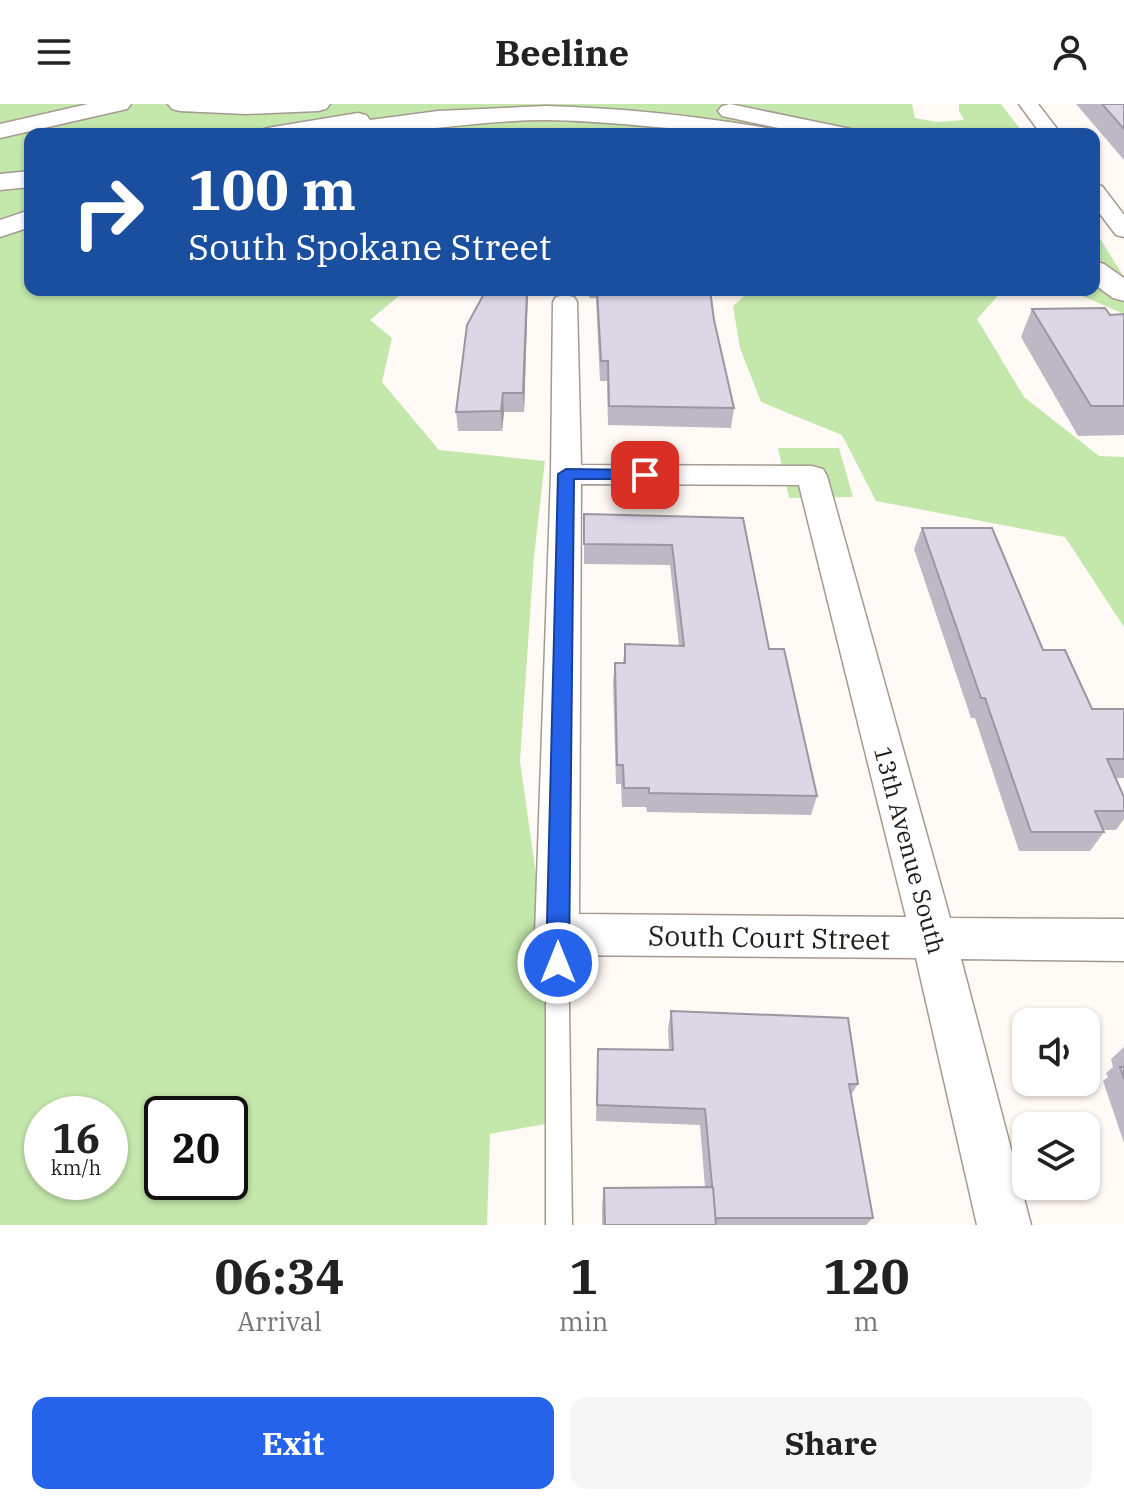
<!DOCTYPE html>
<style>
:root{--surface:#fff;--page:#f6f6f6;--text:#222;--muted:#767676;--accent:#2563eb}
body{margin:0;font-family:"IBM Plex Serif",serif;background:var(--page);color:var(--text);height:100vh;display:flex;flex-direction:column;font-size:30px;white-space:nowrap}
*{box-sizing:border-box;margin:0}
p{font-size:26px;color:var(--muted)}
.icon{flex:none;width:44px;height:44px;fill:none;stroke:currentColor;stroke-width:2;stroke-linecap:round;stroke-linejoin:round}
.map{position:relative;height:1121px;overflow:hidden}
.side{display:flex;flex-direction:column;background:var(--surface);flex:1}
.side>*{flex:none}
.guide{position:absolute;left:24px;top:24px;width:1076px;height:168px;border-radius:16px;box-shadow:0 2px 6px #0004;background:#1a4fa0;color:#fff;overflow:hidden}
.buttons{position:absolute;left:1012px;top:904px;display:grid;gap:16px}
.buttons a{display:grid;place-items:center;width:88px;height:88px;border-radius:16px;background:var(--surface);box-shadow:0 2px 6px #0004;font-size:40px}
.speed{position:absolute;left:24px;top:992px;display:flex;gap:16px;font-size:40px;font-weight:700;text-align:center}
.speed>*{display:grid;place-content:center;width:104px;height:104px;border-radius:50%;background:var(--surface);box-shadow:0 2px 6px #0004;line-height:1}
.speed small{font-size:20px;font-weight:400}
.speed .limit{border:4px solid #111;border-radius:12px;background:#fff;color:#111}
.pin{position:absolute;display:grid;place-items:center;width:68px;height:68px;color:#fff;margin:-34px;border-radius:16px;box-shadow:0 4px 12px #0006}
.me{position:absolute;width:88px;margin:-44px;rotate:0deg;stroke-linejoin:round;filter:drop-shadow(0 0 6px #0008)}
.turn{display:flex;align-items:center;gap:28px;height:168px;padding:0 32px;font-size:36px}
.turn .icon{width:104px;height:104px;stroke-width:2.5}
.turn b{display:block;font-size:56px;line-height:68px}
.eta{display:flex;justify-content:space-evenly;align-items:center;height:136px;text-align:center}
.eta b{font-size:48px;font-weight:700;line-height:56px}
.primary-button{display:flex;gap:16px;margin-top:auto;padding:16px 32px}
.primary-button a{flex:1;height:92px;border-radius:16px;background:var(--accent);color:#fff;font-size:32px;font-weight:700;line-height:92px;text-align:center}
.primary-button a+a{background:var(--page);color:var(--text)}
header{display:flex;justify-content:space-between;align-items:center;height:104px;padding:0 32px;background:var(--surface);font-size:36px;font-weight:700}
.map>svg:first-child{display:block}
.green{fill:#c4e7ac;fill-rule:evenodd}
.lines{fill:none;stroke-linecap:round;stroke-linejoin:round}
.lane-casing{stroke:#a59a8f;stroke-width:3}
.street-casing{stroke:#a59a8f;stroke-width:3}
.highway-casing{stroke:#a59a8f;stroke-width:3}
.lane{fill:#fff;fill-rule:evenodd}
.street{fill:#fff;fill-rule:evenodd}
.highway{fill:#fff;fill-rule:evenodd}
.wall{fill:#beb8c5}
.shaded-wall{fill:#9b96a0}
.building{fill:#ddd6e5;stroke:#9b96a0;stroke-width:2}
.route{fill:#2563eb;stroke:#184099;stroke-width:2}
.labels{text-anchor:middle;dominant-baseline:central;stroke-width:8;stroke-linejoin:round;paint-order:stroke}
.street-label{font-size:24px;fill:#211d18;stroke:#fff}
.near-street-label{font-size:28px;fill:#211d18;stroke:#fff}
</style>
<header><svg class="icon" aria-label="menu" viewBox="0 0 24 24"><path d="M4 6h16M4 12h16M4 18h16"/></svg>Beeline<svg class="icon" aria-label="person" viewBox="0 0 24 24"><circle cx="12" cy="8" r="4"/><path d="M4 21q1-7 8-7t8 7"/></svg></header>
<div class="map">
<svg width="1124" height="1121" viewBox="0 0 1124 1121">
<rect width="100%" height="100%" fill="#fffaf5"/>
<!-- green -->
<g class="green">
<path d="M0,0H912L915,14L937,18L964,16L959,7V0H1001L1024,30H30V186H406L370,216L392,234L382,278L439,346L545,357L534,452L520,657L545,834V1020L490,1030L487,1121H0ZM42,1010H110V1078H42ZM162,1010H230V1078H162Z"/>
<path d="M1094,125L1124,173V210L1073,188L1055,186H1094Z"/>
<path d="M751,186H1003L977,215L1024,293L1099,352L1124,353V523L1065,433L876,397L842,331L761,298L740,244L733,202Z"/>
<path d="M778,344H839L853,393L789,394Z"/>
</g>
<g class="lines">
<!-- lane casing -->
<g class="lane-casing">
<path id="lane" d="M557,820L565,823L568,830L572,1121H546V830L549,823Z"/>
</g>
<!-- street casing -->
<g class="street-casing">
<g id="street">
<path d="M1019,0H1038L1061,30H1041Z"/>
<path d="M1094,81L1102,82L1124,111V133L1116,131L1094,102Z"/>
<path d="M565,191L574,193L577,198L581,361L812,362L823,365L827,372L950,814L1124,815V857L961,855L1031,1121H977L916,854L557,851L541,845L535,830L551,370L553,198L556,193ZM581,380L799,381L906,813L579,810Z"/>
</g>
</g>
<!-- highway casing -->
<g class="highway-casing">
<g id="highway">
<path d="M88,0H131L127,5L0,34V20Z"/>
<path d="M168,0H330L326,5L318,7L246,10L180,7L172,5Z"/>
<path d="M730,0L841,23L850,25L853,30H806L722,12L718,7L722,2Z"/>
<path d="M546,2C618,4 689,11 761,23L770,25L773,30C698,30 623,17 547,16C488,16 430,26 371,30C334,32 298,30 261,30L264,25L273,23L358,9L366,11L370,16L438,7Z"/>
<path d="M30,67V83L0,86V70Z"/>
<path d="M30,106V123L0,133V116Z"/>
<path d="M1094,157L1104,160L1124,174V197L1113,194L1094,180Z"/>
</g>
</g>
<!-- lane -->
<use href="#lane" class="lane"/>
<!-- street -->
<use href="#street" class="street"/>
<!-- highway -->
<use href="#highway" class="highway"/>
</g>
<!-- wall -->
<g class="wall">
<path d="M1076,0H1124V56Z"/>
<path d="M486,186H528L524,308H504L502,327H458L456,308Z"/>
<path d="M589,186H710L714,216L734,304L731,324L608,321L607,277H600L596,194H589Z"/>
<path d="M1032,205L1110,211L1124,210V331L1078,332L1021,233Z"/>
<path d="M584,410L743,414L769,545L817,692L811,711L647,708L646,703H622L621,680H616L613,578L615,559H623L625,540L679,542L670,461L584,460Z"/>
<path d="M922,424L1043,546L1092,605H1124V674H1116L1124,693V715L1116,726H1103L1104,728L1090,747H1019L975,614H971L914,445Z"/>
<path d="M671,907L858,980L851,991L873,1114L866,1121H602V1101L604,1084L705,1083L700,1021L596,1017L598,945L669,946L668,925Z"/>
<path d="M1124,943V1039L1103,977L1108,973L1106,969L1113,963L1111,955Z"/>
</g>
<!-- shaded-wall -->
<g class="shaded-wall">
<path d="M527,186H528L524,308L523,289Z"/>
<path d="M503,289L504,308L502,327L501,307Z"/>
</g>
<!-- building -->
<g class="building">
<path d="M1102,0H1124V25Z"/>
<path d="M486,186H527L523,289H503L501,307L456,308L467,221Z"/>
<path d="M597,186H710L714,216L734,304L609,302L608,257H601Z"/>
<path d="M1105,204L1110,211L1124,210V302H1091L1032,205Z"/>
<path d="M584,410L743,414L769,545H784L817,692L649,689V684H624L623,661H617L615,559H625V540L684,542L672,441L584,440Z"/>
<path d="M922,424H992L1043,546H1065L1092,605H1124V655H1107L1124,693V707H1095L1104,728H1031L985,594H981Z"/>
<path d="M671,907L848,914L858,980H849L873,1114H715L705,1005L597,1001L598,945L673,946Z"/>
<path d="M1120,963H1124V975Z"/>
<path d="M713,1083L716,1121H605L604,1084Z"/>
</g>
<!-- route -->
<path class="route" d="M566,365L645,366L653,371L645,375H574L569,859L566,867L558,870L550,867L546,859L558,370Z"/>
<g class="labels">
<!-- street labels -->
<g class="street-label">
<text transform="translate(910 746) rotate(75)">13th Avenue South</text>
</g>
<!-- near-street labels -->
<g class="near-street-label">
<text transform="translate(769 833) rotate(1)">South Court Street</text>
</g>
</g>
</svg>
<div class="buttons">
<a><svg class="icon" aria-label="sound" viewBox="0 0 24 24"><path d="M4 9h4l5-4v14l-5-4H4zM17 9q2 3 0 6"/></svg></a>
<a><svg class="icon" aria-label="layers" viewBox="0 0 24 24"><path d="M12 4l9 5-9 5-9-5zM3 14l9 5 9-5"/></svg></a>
</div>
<div class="speed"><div>16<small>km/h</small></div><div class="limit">20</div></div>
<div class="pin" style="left:645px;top:371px;background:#d93025"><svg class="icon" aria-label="arrive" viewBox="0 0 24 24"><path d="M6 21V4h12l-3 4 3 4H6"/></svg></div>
<svg class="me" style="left:558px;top:859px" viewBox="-20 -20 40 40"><circle r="17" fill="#2563eb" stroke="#fff" stroke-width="3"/><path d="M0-11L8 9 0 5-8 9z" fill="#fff"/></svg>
<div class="guide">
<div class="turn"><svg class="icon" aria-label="right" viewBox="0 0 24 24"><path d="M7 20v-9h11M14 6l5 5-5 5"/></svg><div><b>100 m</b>South Spokane Street</div></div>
</div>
</div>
<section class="side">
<div class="eta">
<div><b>06:34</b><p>Arrival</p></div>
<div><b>1</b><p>min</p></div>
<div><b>120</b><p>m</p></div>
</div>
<div class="primary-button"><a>Exit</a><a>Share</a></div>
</section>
